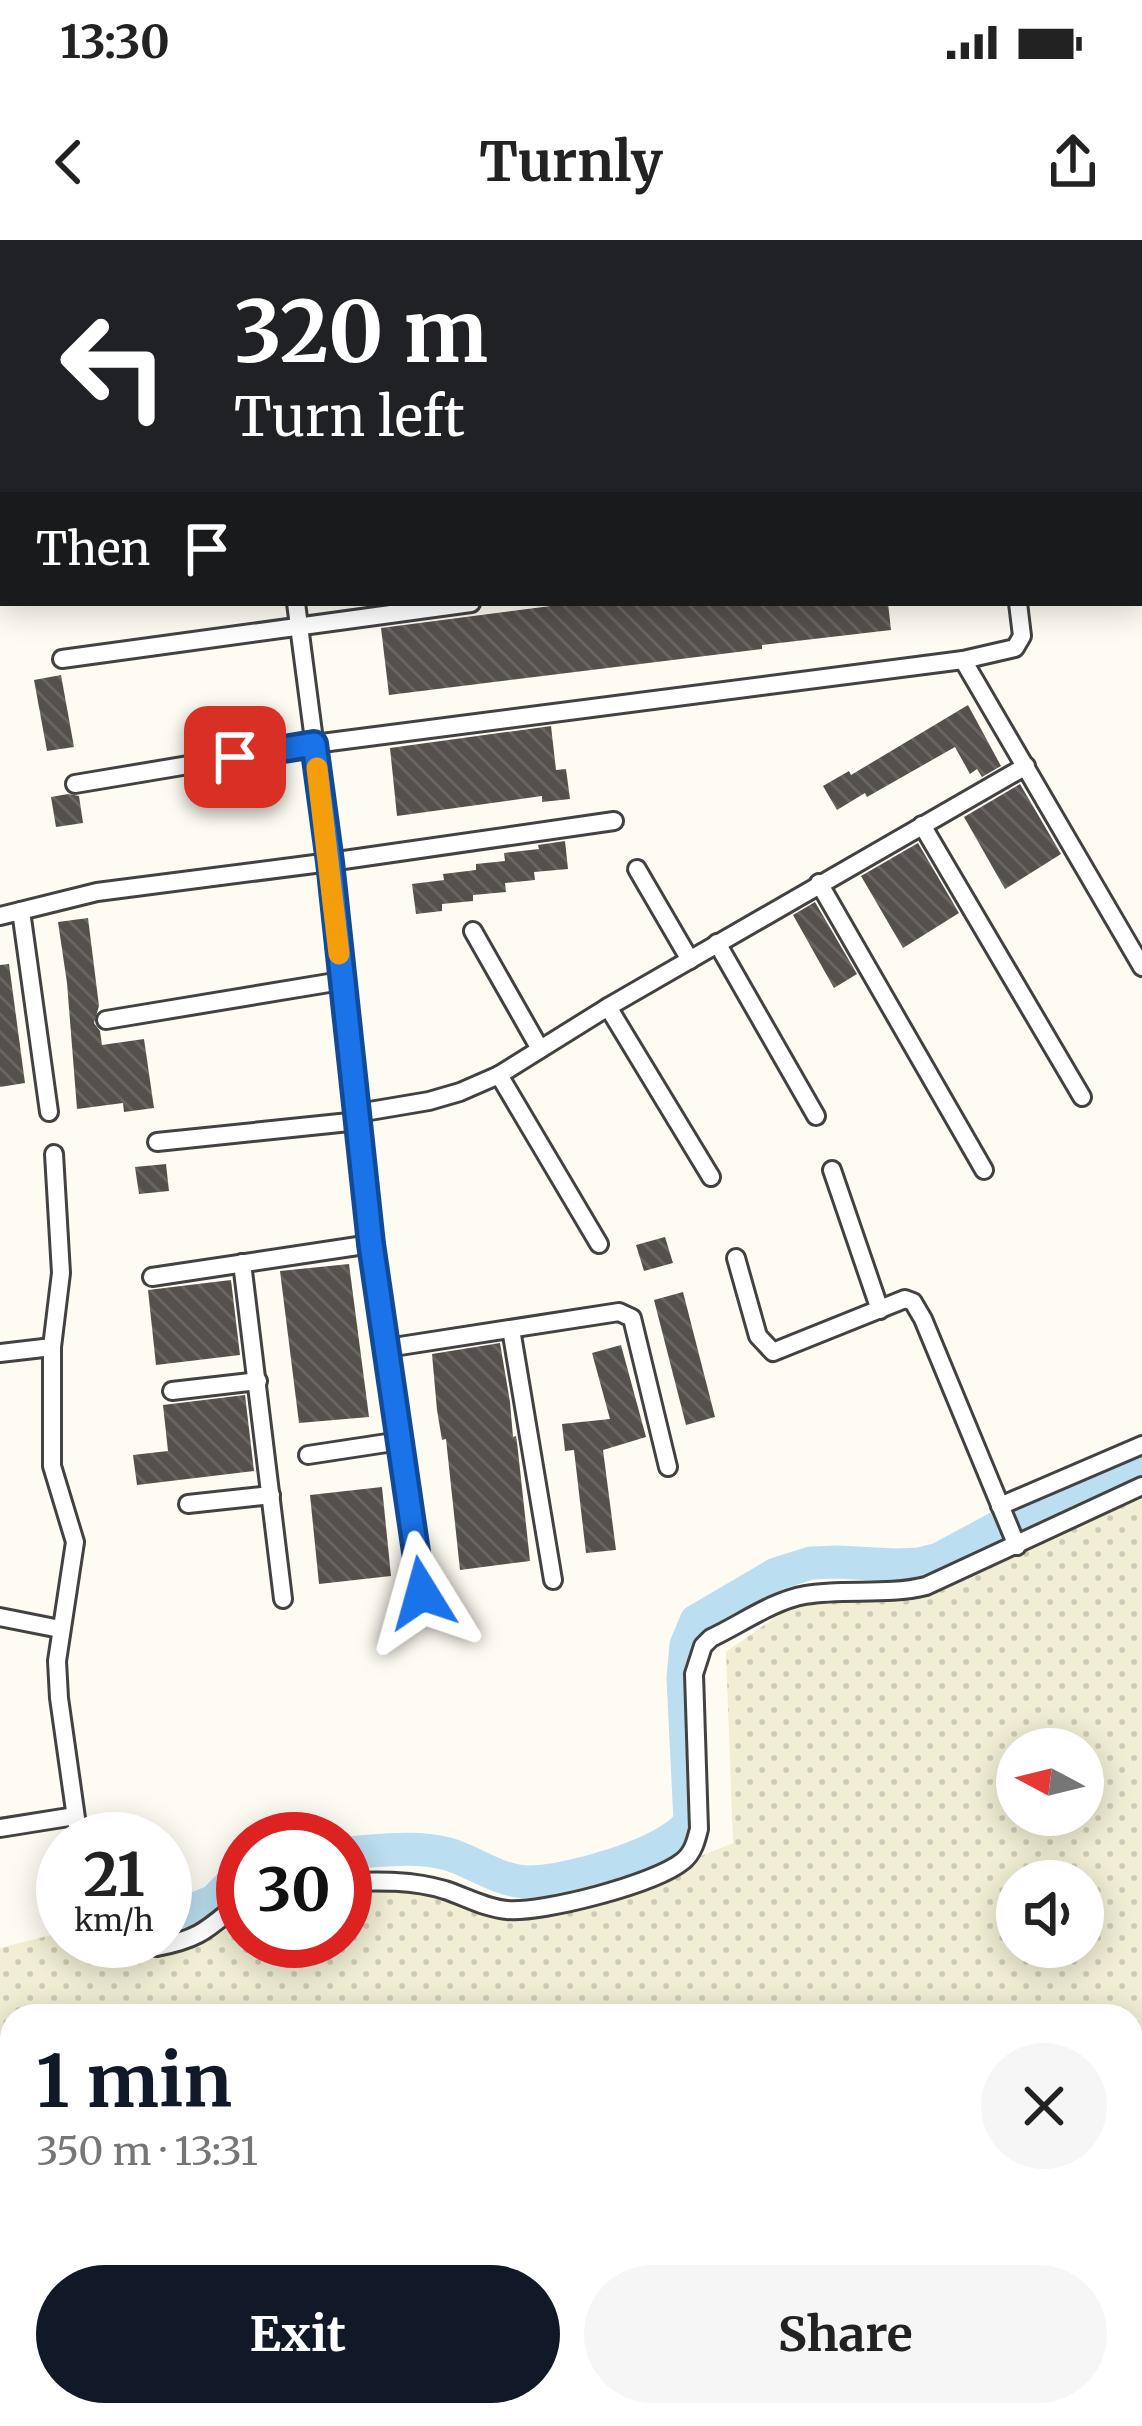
<!DOCTYPE html>
<meta charset="utf-8">
<style>
:root{--surface:#fff;--page:#f6f6f6;--text:#222;--muted:#767676;--accent:#111827}
body{margin:0;font-family:Merriweather,serif;background:var(--page);color:var(--text);height:100vh;display:flex;flex-direction:column;font-size:45px;white-space:nowrap}
*{box-sizing:border-box;margin:0}
p{font-size:39px;color:var(--muted)}
.icon{flex:none;width:66px;height:66px;fill:none;stroke:currentColor;stroke-width:2;stroke-linecap:round;stroke-linejoin:round}
.map{position:relative;flex:1;overflow:hidden}
.side{position:absolute;left:0px;top:1764px;width:1143px;height:423px;display:flex;flex-direction:column;background:var(--surface);border-radius:36px 36px 0 0;box-shadow:0 6px 30px #0003}
.side>*{flex:none}
.hud{position:absolute;left:0px;top:0px;width:1143px;height:366px;box-shadow:0 6px 30px #0003;background:#202124;color:#fff;overflow:hidden}
.needle{width:78px;rotate:277deg}
.controls{position:absolute;left:996px;top:1488px;display:grid;gap:24px}
.controls a{display:grid;place-items:center;width:108px;height:108px;border-radius:50%;background:var(--surface);box-shadow:0 6px 30px #0003;font-size:60px}
.speed{position:absolute;left:36px;top:1572px;display:flex;gap:24px;font-size:60px;font-weight:700;text-align:center}
.speed>*{display:grid;place-content:center;width:156px;height:156px;border-radius:50%;background:var(--surface);box-shadow:0 6px 30px #0003;line-height:1}
.speed small{font-size:30px;font-weight:400}
.speed .limit{border:18px solid #d22;background:#fff;color:#111}
.pin{position:absolute;display:grid;place-items:center;width:102px;height:102px;color:#fff;margin:-51px;border-radius:24px;box-shadow:0 6px 18px #0006}
.me{position:absolute;width:132px;margin:-66px;rotate:352deg;stroke-linejoin:round;filter:drop-shadow(0 0 9px #0008)}
.turn{display:flex;align-items:center;gap:42px;height:252px;padding:0 36px;font-size:54px}
.turn .icon{width:156px;height:156px;stroke-width:2.5}
.turn b{display:block;font-size:84px;line-height:102px}
.then{display:flex;align-items:center;height:114px;padding:0 36px;background:#0003;gap:24px;font-size:45px}
.round{display:grid;place-items:center;flex:none;width:126px;height:126px;border-radius:63px;background:var(--page)}
.summary{display:flex;align-items:center;justify-content:space-between;height:204px;padding:0 36px}
h1{font-size:72px;font-weight:700;line-height:90px;color:var(--accent)}
.cta{display:flex;gap:24px;margin-top:auto;padding:24px 36px}
.cta a{flex:1;height:138px;border-radius:72px;background:var(--accent);color:#fff;font-size:48px;font-weight:700;line-height:138px;text-align:center}
.cta a+a{background:var(--page);color:var(--text)}
.status{display:flex;justify-content:space-between;align-items:center;height:84px;padding:0 60px;background:var(--surface);direction:ltr}
.status svg{height:33px;fill:currentColor}
header{display:flex;justify-content:space-between;align-items:center;height:156px;padding:0 36px;background:var(--surface);font-size:54px;font-weight:700}
.map>svg:first-child{display:block}
.farmland{fill:url(#farmland-dots);fill-rule:evenodd}
.lines{fill:none;stroke-linecap:round;stroke-linejoin:round}
.river{stroke:#bbdef0;stroke-width:33}
.building{fill:url(#building-back-hatch)}
.minor-casing{stroke:#424242;stroke-width:22}
.minor{stroke:#fff;stroke-width:16}
.route-casing{stroke:#114b97;stroke-width:30}
.route{stroke:#1a73e8;stroke-width:21}
.slow{stroke:#f59e0b;stroke-width:21}
</style>
<div class="status"><b>13:30</b><svg viewBox="0 0 49 12"><path d="M0 12V9h3v3zM5 12V6h3v6zM10 12V3h3v9zM15 12V0h3v12zM26 1h20v11H26zM47 4h2v5h-2z"/></svg></div>
<header><svg class="icon" aria-label="back" viewBox="0 0 24 24"><path d="M15 5l-7 7 7 7"/></svg>Turnly<svg class="icon" aria-label="share" viewBox="0 0 24 24"><path d="M12 15V3M7 8l5-5 5 5M5 13v7h14v-7"/></svg></header>
<div class="map">
<svg width="1142" height="2186" viewBox="0 0 1142 2186">
<defs>
<pattern id="farmland-dots" width="8" height="8" patternUnits="userSpaceOnUse" patternTransform="scale(3)"><rect width="8" height="8" fill="#f1eed4"/><path d="M2 2h.1M6 6h.1" fill="none" stroke="#cdcbb5" stroke-width="1.8" stroke-linecap="round"/></pattern>
<pattern id="building-back-hatch" width="6" height="6" patternUnits="userSpaceOnUse" patternTransform="scale(3)"><rect width="6" height="6" fill="#56504c"/><path d="M-1 5l2 2M0 0l6 6M5-1l2 2" fill="none" stroke="#696561"/></pattern>
</defs>
<rect width="100%" height="100%" fill="#fefbf2"/>
<!-- farmland -->
<path class="farmland" d="M1142,1251V1978L1131,1951V1776H12V1913L0,1917V1708L63,1692V1701H116L137,1709L221,1693L243,1674V1701H345V1643L416,1637L512,1667L595,1659L733,1603L726,1412L803,1358L921,1356ZM1017,1509H1083V1575H1017ZM1017,1641H1083V1707H1017Z"/>
<g class="lines">
<!-- river -->
<g class="river">
<path d="M345,1613C378,1611 415,1605 448,1614C475,1622 498,1641 527,1642C564,1643 673,1613 690,1581L683,1438L686,1405L696,1381L776,1334L811,1323L838,1322L895,1325L920,1324L939,1319L1017,1277L1142,1217"/>
<path d="M165,1674L191,1670L214,1661L243,1632"/>
</g>
</g>
<!-- building -->
<g class="building">
<path d="M574,363H888L891,390L762,405V409L389,455L381,388Z"/>
<path d="M61,435L74,507L47,511L34,440Z"/>
<path d="M968,465L1001,526L982,537L977,529L970,534L955,507L867,557L865,553L837,570L823,546L849,531L851,535Z"/>
<path d="M551,486L556,530L566,529L570,559L542,562V556L397,576L390,508Z"/>
<path d="M1020,544L1061,614L1005,649L964,577Z"/>
<path d="M68,554L79,556L83,583L56,587L51,557Z"/>
<path d="M565,601L568,629L534,632L535,640L505,643L506,652L473,655V661L442,664V671L416,674L412,644L444,640L443,634L476,630V624L505,621L504,613L539,609L538,605Z"/>
<path d="M918,603L959,673L903,708L861,636Z"/>
<path d="M815,662L857,734L834,748L793,675Z"/>
<path d="M88,678L99,766L94,783L100,791L102,805L144,799L154,868L124,872L123,863L77,869L67,743L58,682Z"/>
<path d="M9,724L25,843L0,847V725Z"/>
<path d="M166,924L169,951L139,954L135,927Z"/>
<path d="M665,997L673,1023L644,1031L636,1005Z"/>
<path d="M349,1024L369,1177L299,1183L280,1031Z"/>
<path d="M231,1040L240,1115L156,1125L148,1050Z"/>
<path d="M683,1052L715,1177L686,1185L654,1060Z"/>
<path d="M500,1103L510,1162L513,1197L516,1196L517,1202L530,1321L460,1330L446,1199L442,1200L437,1170L432,1114Z"/>
<path d="M621,1105L646,1197L603,1210L616,1310L586,1313L574,1210L565,1211L562,1184L610,1179L592,1113Z"/>
<path d="M245,1155L254,1231L137,1245L133,1215L168,1211L163,1165Z"/>
<path d="M382,1247L391,1336L319,1344L310,1255Z"/>
</g>
<g class="lines">
<!-- minor casing -->
<g class="minor-casing">
<g id="minor">
<path d="M248,0V3"/>
<path d="M1002,0L1003,3"/>
<path d="M403,3L428,0"/>
<path d="M1140,36H1142"/>
<path d="M0,59L3,58"/>
<path d="M1140,163L1142,168"/>
<path d="M1140,230L1142,229"/>
<path d="M0,308H3"/>
<path d="M1140,338L1142,337"/>
<path d="M296,363L330,622L371,1004L422,1353"/>
<path d="M62,419L471,363"/>
<path d="M963,420L1142,727"/>
<path d="M75,544L314,504L963,420L1015,408L1022,396L1018,363"/>
<path d="M922,585L1082,857"/>
<path d="M637,629L690,720"/>
<path d="M819,643L984,930"/>
<path d="M21,671L49,872"/>
<path d="M0,676L97,652L330,622L614,581"/>
<path d="M473,691L540,809"/>
<path d="M717,703L816,876"/>
<path d="M608,767L711,937"/>
<path d="M106,780L341,741"/>
<path d="M499,835L599,1004"/>
<path d="M358,873L429,861L460,852L499,835L608,767L1026,526"/>
<path d="M157,902L359,881"/>
<path d="M54,914L61,1033L52,1107V1226L75,1302L57,1421L59,1458L79,1599"/>
<path d="M832,930L880,1070"/>
<path d="M736,1018L758,1096L773,1112L905,1059L913,1062L923,1079L1017,1306"/>
<path d="M242,1023L283,1359"/>
<path d="M152,1037L371,1004"/>
<path d="M511,1089L553,1340"/>
<path d="M387,1108L619,1072L632,1078L668,1227"/>
<path d="M0,1113L52,1107"/>
<path d="M172,1151L258,1141"/>
<path d="M308,1215L400,1201"/>
<path d="M188,1264L271,1255"/>
<path d="M1000,1266L1142,1205"/>
<path d="M0,1377L60,1389"/>
<path d="M0,1588L75,1576"/>
<path d="M345,1642C379,1641 412,1640 445,1650C466,1657 485,1668 507,1670C543,1673 655,1644 683,1621C693,1613 696,1601 699,1589L694,1434L703,1406L711,1398C741,1384 772,1361 805,1355C845,1348 886,1356 926,1346L1142,1246"/>
<path d="M157,1707C203,1698 208,1688 243,1660"/>
<path d="M1131,2111L1140,2108L1142,2115"/>
<path d="M79,2175L81,2186"/>
<path d="M217,2175L219,2186"/>
<path d="M347,2175L349,2186"/>
<path d="M468,2175L470,2186"/>
<path d="M717,2175L719,2186"/>
<path d="M844,2175L846,2186"/>
<path d="M953,2175L955,2186"/>
<path d="M1062,2175L1064,2186"/>
<path d="M532,2186L586,2175"/>
</g>
</g>
<!-- minor -->
<use href="#minor" class="minor"/>
</g>
<g class="lines">
<!-- route casing -->
<g class="route-casing">
<path id="route" d="M235,517L314,504L330,622L371,1004L422,1353"/>
</g>
<!-- route -->
<use href="#route" class="route"/>
<!-- slow -->
<path class="slow" d="M317,528L339,714"/>
</g>
</svg>
<div class="controls">
<a><svg class="needle" viewBox="-14 -14 28 28"><path d="M0-13l5 13h-10z" fill="#e53935"/><path d="M0 13l5-13h-10z" fill="#767676"/></svg></a>
<a><svg class="icon" aria-label="sound" viewBox="0 0 24 24"><path d="M4 9h4l5-4v14l-5-4H4zM17 9q2 3 0 6"/></svg></a>
</div>
<div class="speed"><div>21<small>km/h</small></div><div class="limit">30</div></div>
<div class="pin" style="left:235px;top:517px;background:#d93025"><svg class="icon" aria-label="arrive" viewBox="0 0 24 24"><path d="M6 21V4h12l-3 4 3 4H6"/></svg></div>
<svg class="me" style="left:422px;top:1353px" viewBox="-20 -20 40 40"><path d="M0-17L14 15 0 8-14 15z" fill="#1a73e8" stroke="#fff" stroke-width="4"/></svg>
<div class="hud">
<div class="turn"><svg class="icon" aria-label="left" viewBox="0 0 24 24"><path d="M17 20v-9H6M10 6l-5 5 5 5"/></svg><div><b>320 m</b>Turn left</div></div>
<div class="then">Then<svg class="icon" aria-label="arrive" viewBox="0 0 24 24"><path d="M6 21V4h12l-3 4 3 4H6"/></svg></div>
</div>
<section class="side">
<div class="summary"><div><h1>1 min</h1><p>350 m · 13:31</p></div><a class="round"><svg class="icon" aria-label="close" viewBox="0 0 24 24"><path d="M6 6l12 12M18 6L6 18"/></svg></a></div>
<div class="cta"><a>Exit</a><a>Share</a></div>
</section>
</div>
